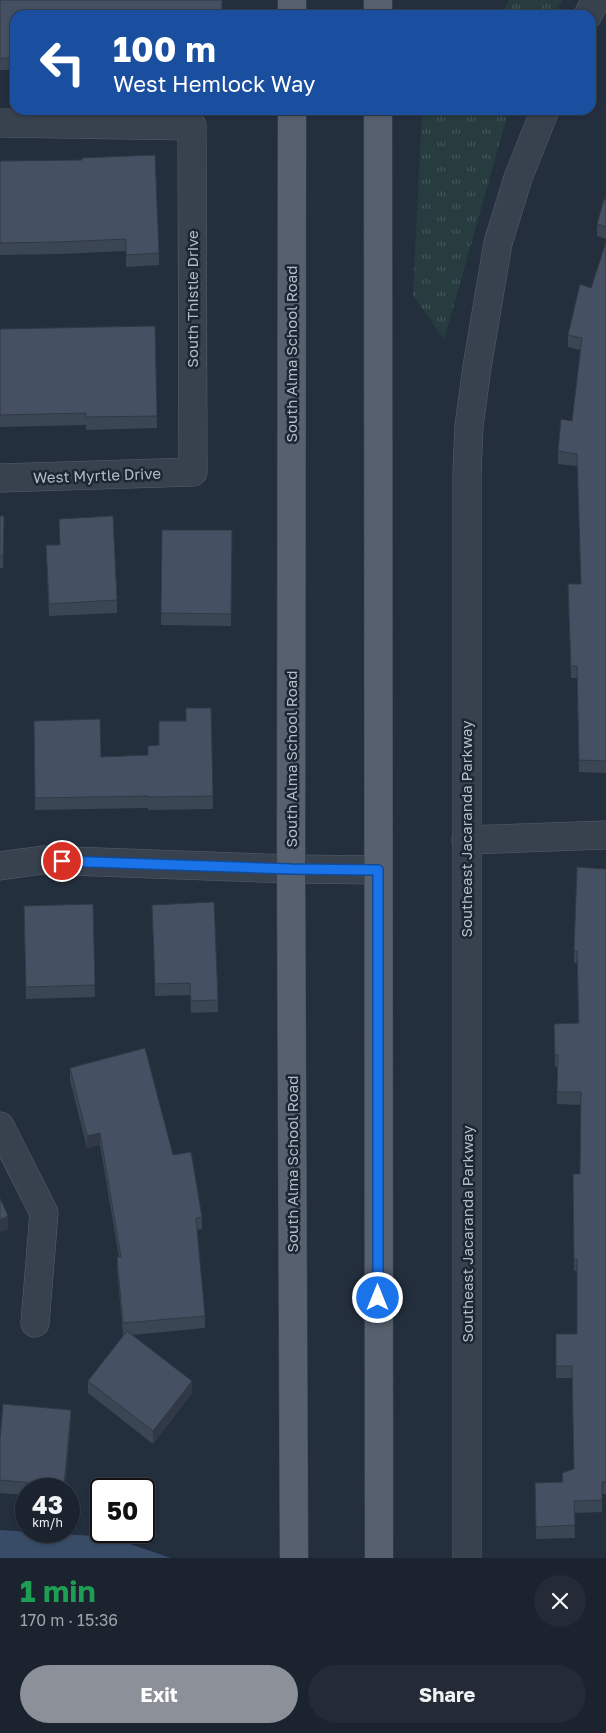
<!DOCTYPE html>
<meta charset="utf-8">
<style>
:root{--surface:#1b232e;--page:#242b36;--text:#f1f3f6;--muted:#a0a4aa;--line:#39404a;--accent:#8c9099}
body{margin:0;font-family:"Golos Text",sans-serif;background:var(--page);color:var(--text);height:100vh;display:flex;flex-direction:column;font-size:19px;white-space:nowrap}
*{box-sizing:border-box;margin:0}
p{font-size:16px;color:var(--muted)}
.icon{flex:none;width:28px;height:28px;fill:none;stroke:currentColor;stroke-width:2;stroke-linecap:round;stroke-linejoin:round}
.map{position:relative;height:1558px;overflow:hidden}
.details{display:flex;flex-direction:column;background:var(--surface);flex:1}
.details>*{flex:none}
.top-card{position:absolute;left:10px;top:10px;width:586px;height:105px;border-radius:15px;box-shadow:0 1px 4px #0004,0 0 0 1px var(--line);background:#1a4fa0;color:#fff;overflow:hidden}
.speed{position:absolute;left:15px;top:1478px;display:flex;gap:10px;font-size:25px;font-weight:700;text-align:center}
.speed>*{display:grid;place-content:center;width:65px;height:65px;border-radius:50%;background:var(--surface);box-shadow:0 1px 4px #0004,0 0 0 1px var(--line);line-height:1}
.speed small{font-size:12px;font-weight:400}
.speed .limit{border:2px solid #111;border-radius:8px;background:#fff;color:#111}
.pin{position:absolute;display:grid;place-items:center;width:42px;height:42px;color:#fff;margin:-21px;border:2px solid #fff;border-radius:50%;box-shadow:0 1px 5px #0007}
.me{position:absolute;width:55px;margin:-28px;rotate:0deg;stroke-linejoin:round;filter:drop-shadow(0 0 4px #0008)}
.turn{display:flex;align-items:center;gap:18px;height:105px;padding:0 20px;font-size:22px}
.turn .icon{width:65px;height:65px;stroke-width:2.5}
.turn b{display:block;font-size:35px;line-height:42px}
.round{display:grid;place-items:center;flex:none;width:52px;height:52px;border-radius:26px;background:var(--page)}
.overview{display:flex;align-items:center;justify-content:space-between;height:85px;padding:0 20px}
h1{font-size:30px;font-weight:700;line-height:38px;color:#1e9e55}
.button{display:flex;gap:10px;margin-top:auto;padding:10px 20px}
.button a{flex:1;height:58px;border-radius:30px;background:var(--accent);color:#fff;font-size:20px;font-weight:700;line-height:58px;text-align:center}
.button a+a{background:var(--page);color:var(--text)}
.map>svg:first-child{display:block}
.grass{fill:url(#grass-tufts)}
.water{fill:#394c67}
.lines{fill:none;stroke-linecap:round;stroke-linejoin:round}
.minor-casing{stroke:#565f6c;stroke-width:29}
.major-casing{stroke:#414a57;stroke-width:29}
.minor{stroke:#38414e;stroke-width:28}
.major{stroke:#56606e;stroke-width:28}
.wall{fill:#3b4654}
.shaded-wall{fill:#303945}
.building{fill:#455162;stroke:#303945}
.route-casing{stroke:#114b97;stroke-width:12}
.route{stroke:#1a73e8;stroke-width:9}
.labels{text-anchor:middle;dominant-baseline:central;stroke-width:5;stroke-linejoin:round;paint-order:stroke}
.street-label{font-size:15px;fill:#b4bcc9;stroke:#1d2633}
</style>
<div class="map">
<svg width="606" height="1558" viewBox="0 0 606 1558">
<defs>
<pattern id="grass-tufts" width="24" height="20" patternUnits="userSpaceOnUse" patternTransform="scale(1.25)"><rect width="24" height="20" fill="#263c3f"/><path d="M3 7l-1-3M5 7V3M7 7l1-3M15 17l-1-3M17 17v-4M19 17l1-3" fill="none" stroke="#435659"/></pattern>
</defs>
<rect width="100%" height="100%" fill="#242f3e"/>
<!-- grass -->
<g class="grass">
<path d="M509,0H562L555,15H501Z"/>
<path d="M422,110H509L444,340L413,295Z"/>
</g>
<!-- water -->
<path class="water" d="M0,1530L109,1537L171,1558H0Z"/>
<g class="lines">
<!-- minor casing -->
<g class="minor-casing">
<g id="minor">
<path d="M588,15L596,0"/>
<path d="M0,123L192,126L193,472L0,478"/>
<path d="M466,840L606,835"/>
<path d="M0,866L43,860L291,869L378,870"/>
<path d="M0,1126L44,1213L35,1323"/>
<path d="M467,1558V473L469,426L477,367L498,243L518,178L545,110"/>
</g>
</g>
<!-- major casing -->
<g class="major-casing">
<g id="major">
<path d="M378,0V15"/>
<path d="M292,15V0"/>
<path d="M292,110L291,869L294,1558"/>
<path d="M378,110L379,1558"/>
</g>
</g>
<!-- minor -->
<use href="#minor" class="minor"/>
<!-- major -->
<use href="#major" class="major"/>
</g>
<!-- wall -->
<g class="wall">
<path d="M0,0L15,15V70H0Z"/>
<path d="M0,161L159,253V265L126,267V251L59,254L0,255Z"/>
<path d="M606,200V239L597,236V224Z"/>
<path d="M606,242V773L579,772L577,678H571L568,597L581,584L577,466L558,464V451L572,421L580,350L568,347V335L591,288Z"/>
<path d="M155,326L157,428L86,430V425L0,427V329Z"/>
<path d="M0,516H4L3,568H0Z"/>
<path d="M59,519L117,600V613L49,616L46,545H60Z"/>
<path d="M162,530H232L231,626L161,625Z"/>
<path d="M211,708L213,809L148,810V808L35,810L34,721L101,757L148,755L186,721Z"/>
<path d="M606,869V1494H602V1512L574,1513L575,1538L536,1539L535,1483L562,1482V1473L574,1469L572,1378H556V1334H577V1271H574L573,1174H580L581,1105L557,1104V1067H555L554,1024L578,1023L577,963H574V951Z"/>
<path d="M93,904L95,997L26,999L24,918Z"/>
<path d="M152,905L218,1000V1012L191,1013L190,995L155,996Z"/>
<path d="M70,1068L173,1155L202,1217V1229L197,1230L205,1316V1328L132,1335L192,1393L153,1444L88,1393V1381L124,1335H123L117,1269V1257H119L100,1145L87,1148L70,1080Z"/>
<path d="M71,1422L65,1489H26V1495L0,1493V1439Z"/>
</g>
<!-- shaded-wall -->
<g class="shaded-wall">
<path d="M100,1133V1145L87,1148V1136Z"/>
<path d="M8,1216V1229L0,1232V1220Z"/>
<path d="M192,1381V1393L153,1444V1431Z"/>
<path d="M71,1410V1422L65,1489H64Z"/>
</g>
<!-- building -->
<g class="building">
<path d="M0,0H222V15H15V58H0Z"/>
<path d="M155,155L159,253L126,255V239L59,242L0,243V161L82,160V158Z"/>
<path d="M604,199L606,200V227L597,224Z"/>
<path d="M606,242V761L579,760L577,666H571L568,584H581L577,454L558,451L561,419L572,421L582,338L568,335L580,284L591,288Z"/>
<path d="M155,326L157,416L86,417V413L0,415V329Z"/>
<path d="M0,516H4L3,556H0Z"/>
<path d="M113,516L117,600L49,604L46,545H60L59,519Z"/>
<path d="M162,530H232L231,614L161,613Z"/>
<path d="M186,708H211L213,796L148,797V796L35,798L34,721L100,719L101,757L148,755V746L159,745V721H186Z"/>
<path d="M577,867L606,869V1482H602V1500L574,1501L575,1525L536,1527L535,1483L563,1482L562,1473L574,1469L572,1366H556V1334H577V1259H574L573,1174H580L581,1092H557L558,1055H555L554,1024L579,1023L577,951H574Z"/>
<path d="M214,902L218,1000L191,1001L190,983L155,984L152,905Z"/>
<path d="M93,904L95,985L26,987L24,906Z"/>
<path d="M145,1048L173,1155L191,1152L202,1217L196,1218L205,1316L123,1323L117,1257H121L100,1133L87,1136L70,1068Z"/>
<path d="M0,1198L8,1216L0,1220Z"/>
<path d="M127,1331L192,1381L153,1431L88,1381Z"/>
<path d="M3,1404L71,1410L64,1486L0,1480V1439Z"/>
</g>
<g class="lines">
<!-- route casing -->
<g class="route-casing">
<path id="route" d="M62,861L291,869L378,870V1298"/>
</g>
<!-- route -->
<use href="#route" class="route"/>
</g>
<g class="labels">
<!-- street labels -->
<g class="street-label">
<text transform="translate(192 299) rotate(-90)">South Thistle Drive</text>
<text transform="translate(291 354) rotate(-90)">South Alma School Road</text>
<text transform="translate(97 475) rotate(-2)">West Myrtle Drive</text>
<text transform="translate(291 759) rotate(-90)">South Alma School Road</text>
<text transform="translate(466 829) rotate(-90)">Southeast Jacaranda Parkway</text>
<text transform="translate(292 1164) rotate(-90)">South Alma School Road</text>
<text transform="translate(467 1234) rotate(-90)">Southeast Jacaranda Parkway</text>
</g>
</g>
</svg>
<div class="speed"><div>43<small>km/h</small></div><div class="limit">50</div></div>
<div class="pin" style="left:62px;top:861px;background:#d93025"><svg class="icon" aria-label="arrive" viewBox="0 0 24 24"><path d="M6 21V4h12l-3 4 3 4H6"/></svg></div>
<svg class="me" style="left:378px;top:1298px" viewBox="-20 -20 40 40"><circle r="17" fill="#1a73e8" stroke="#fff" stroke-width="3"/><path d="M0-11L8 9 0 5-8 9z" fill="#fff"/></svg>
<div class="top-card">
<div class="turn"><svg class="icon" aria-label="left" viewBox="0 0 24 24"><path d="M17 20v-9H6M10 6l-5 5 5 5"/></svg><div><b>100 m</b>West Hemlock Way</div></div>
</div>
</div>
<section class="details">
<div class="overview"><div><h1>1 min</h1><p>170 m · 15:36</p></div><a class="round"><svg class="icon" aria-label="close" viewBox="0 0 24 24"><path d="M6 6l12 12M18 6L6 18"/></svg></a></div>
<div class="button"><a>Exit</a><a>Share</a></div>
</section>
